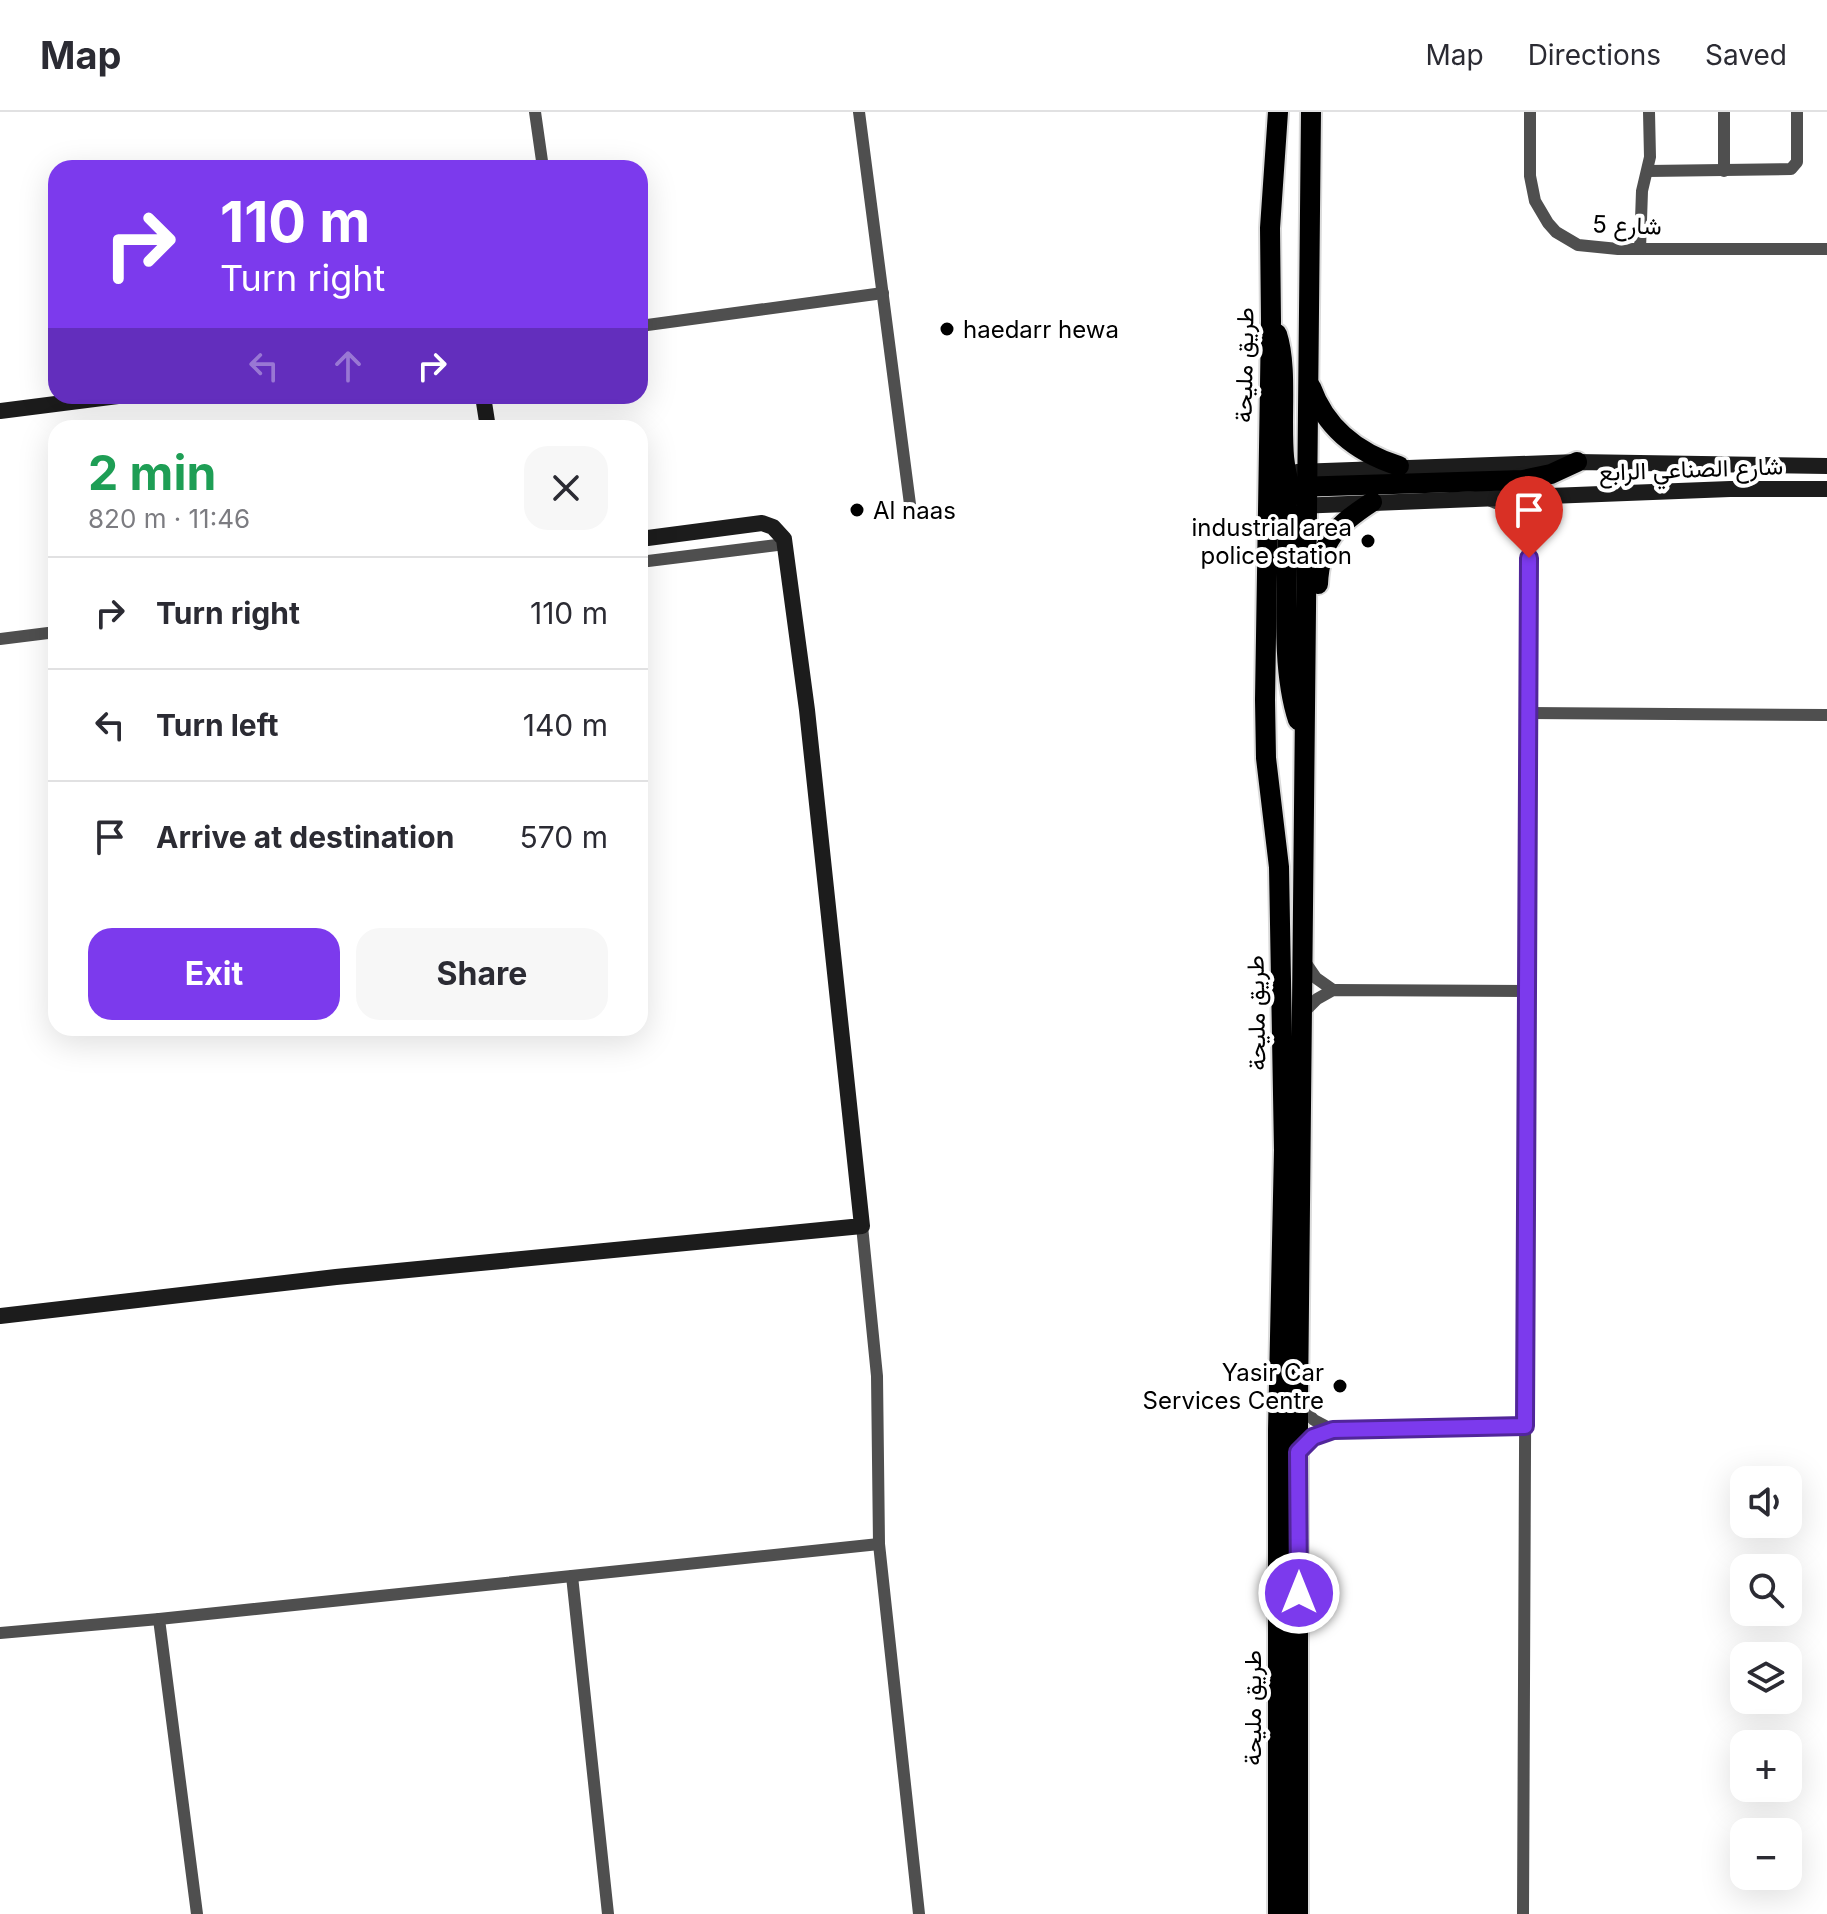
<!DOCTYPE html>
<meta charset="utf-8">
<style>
:root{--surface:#fff;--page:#f7f7f7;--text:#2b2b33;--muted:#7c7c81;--line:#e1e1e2;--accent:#7c3aed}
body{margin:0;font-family:Inter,Vazirmatn,sans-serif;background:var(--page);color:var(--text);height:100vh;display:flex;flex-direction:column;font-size:30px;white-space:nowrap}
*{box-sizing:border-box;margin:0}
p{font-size:26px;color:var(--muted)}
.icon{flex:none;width:44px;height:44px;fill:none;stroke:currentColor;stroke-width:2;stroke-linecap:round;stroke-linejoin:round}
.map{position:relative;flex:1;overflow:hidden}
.side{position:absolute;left:48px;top:308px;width:600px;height:616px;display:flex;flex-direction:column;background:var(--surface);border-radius:24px;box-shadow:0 8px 32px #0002}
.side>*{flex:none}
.top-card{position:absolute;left:48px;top:48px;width:600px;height:244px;border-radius:24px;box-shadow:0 8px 32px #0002;background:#7c3aed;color:#fff;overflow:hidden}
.buttons{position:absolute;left:1730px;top:1354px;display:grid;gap:16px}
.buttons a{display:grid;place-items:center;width:72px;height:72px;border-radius:16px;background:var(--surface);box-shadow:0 8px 32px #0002;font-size:40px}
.pin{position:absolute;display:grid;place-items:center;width:68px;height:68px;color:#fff;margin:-82px -34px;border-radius:50% 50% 50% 0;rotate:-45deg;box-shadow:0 0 8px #0007}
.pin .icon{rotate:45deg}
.me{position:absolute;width:88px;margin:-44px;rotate:0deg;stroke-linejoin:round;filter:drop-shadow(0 0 6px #0008)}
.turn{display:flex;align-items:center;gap:28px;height:168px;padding:0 40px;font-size:36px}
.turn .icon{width:104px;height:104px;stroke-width:2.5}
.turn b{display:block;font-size:56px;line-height:68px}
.lanes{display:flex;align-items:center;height:76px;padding:0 40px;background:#0003;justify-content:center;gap:40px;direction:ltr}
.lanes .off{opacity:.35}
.round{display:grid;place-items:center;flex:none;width:84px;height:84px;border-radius:24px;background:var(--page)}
.headline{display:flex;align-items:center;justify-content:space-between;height:136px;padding:0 40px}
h1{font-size:48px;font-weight:700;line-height:60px;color:#1e9e55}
.button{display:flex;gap:16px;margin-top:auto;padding:16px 40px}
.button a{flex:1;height:92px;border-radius:24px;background:var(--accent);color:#fff;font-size:32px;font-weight:700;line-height:92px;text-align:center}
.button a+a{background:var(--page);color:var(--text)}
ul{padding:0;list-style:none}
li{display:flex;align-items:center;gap:24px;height:112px;padding:0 40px;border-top:2px solid var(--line)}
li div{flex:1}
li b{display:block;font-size:30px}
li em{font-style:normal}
header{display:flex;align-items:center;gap:48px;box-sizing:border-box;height:112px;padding:0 40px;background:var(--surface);border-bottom:2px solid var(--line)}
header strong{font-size:38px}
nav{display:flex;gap:44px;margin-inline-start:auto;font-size:28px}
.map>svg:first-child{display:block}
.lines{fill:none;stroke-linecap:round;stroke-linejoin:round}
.primary-casing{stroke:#dbdbdb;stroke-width:24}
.street{stroke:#4f4f4f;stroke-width:12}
.secondary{stroke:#1c1c1c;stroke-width:16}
.primary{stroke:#000;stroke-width:20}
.route-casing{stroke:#51269a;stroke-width:20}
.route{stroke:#7c3aed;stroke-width:14}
.poi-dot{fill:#000;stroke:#fff;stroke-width:3}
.labels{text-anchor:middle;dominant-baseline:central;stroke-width:8;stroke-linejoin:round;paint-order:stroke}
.street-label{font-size:24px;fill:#000;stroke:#fff}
.poi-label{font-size:24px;fill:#000;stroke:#fff;text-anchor:start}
</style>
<header>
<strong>Map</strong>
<nav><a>Map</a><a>Directions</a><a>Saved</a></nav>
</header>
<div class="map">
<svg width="1827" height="1802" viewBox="0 0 1827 1802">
<rect width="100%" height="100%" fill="#fff"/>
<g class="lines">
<!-- primary casing -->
<g class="primary-casing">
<g id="primary">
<path d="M1278,0L1270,116L1271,209L1265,588L1266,646L1279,755L1284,1038L1278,1318V1802"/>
<path d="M1277,222C1292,268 1272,349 1295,383"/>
<path d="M1311,275C1326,317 1358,341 1399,354"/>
<path d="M1277,372L1287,395C1290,461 1278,547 1298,608"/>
<path d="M1269,396L1276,384L1296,375L1523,368L1551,362L1577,350"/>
<path d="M1318,472C1320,428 1337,413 1372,390"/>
<path d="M1298,1802V1292L1311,0"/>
</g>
</g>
<!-- street -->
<g class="street">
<path d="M535,0L543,56"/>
<path d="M859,0L911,400"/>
<path d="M1530,0V64L1535,89L1548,111L1556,120L1578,133L1618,137H1827"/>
<path d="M1648,59L1791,57L1797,50V0"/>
<path d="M1724,59V0"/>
<path d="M1640,137L1642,79L1650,45L1649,0"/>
<path d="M640,214L883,181"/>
<path d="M1489,388C1508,396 1521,401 1528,421"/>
<path d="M640,450L785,432"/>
<path d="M0,527L56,520"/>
<path d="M1528,601L1827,603"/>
<path d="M1305,850L1316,866L1333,878"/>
<path d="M1304,900L1317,887L1333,878L1527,879"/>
<path d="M862,1114L877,1264L879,1432L919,1802"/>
<path d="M1298,1292L1314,1308L1333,1318"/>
<path d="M1299,1339L1313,1325L1333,1318L1525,1314"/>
<path d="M572,1464L608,1802"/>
<path d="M159,1507L197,1802"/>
<path d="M0,1521L159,1507L879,1432"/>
<path d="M1523,1802L1529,424L1536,398L1550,386"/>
</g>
<!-- secondary -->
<g class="secondary">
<path d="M483,284L488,316"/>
<path d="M0,299L118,284"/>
<path d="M1297,360L1577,350L1827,354"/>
<path d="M1297,394L1730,377H1827"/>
<path d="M0,1204L336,1165L862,1114L807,598L784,427L773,415L762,411L640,427"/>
</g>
<!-- primary -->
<use href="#primary" class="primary"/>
</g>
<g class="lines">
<!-- route casing -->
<g class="route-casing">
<path id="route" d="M1299,1481L1298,1340L1313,1325L1333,1318L1525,1314L1529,446"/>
</g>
<!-- route -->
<use href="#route" class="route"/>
</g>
<!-- markers -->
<g class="poi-dot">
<circle cx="947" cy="217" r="8"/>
<circle cx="857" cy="398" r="8"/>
<circle cx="1368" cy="429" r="8"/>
<circle cx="1340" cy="1274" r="8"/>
</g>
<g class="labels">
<!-- street labels -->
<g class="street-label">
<text transform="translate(1627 113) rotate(2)">شارع 5</text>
<text transform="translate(1244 253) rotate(-89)">طريق مليحة</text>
<text transform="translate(1691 357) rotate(-2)">شارع الصناعي الرابع</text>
<text transform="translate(1256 901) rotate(-91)">طريق مليحة</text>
<text transform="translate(1252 1596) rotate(-90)">طريق مليحة</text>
</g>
<!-- poi labels -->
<g class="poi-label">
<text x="963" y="217">haedarr hewa</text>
<text x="873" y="398">Al naas</text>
<text x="1352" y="415" text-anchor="end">industrial area<tspan x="1352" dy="28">police station</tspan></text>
<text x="1324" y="1260" text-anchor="end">Yasir Car<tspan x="1324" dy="28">Services Centre</tspan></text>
</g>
</g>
</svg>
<div class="buttons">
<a><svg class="icon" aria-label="sound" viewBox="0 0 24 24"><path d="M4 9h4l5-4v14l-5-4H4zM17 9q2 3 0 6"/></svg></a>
<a><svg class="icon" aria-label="search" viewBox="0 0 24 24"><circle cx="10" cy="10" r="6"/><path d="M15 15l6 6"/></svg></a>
<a><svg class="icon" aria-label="layers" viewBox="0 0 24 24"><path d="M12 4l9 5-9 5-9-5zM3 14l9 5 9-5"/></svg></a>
<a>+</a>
<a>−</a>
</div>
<div class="pin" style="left:1529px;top:446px;background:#d93025"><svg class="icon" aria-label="arrive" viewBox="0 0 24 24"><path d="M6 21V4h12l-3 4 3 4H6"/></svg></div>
<svg class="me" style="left:1299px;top:1481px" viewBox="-20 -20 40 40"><circle r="17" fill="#7c3aed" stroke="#fff" stroke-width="3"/><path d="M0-11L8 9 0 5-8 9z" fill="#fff"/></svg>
<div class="top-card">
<div class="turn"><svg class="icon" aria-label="right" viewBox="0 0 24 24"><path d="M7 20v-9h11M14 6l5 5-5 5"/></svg><div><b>110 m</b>Turn right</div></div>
<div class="lanes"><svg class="icon off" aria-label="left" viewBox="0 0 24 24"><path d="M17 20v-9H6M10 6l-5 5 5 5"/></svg><svg class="icon off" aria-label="ahead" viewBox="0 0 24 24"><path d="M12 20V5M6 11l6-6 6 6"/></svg><svg class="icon" aria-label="right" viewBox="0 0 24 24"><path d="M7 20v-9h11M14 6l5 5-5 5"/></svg></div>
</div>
<section class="side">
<div class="headline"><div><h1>2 min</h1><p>820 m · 11:46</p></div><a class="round"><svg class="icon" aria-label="close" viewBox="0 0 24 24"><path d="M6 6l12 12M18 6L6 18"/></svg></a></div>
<ul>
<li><svg class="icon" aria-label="right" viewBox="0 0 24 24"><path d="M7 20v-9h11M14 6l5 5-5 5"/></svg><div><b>Turn right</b></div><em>110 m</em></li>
<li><svg class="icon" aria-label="left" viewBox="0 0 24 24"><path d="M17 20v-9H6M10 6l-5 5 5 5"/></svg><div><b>Turn left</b></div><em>140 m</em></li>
<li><svg class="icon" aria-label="arrive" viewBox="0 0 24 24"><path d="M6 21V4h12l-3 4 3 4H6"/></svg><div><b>Arrive at destination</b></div><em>570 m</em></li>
</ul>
<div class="button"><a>Exit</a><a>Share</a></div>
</section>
</div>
